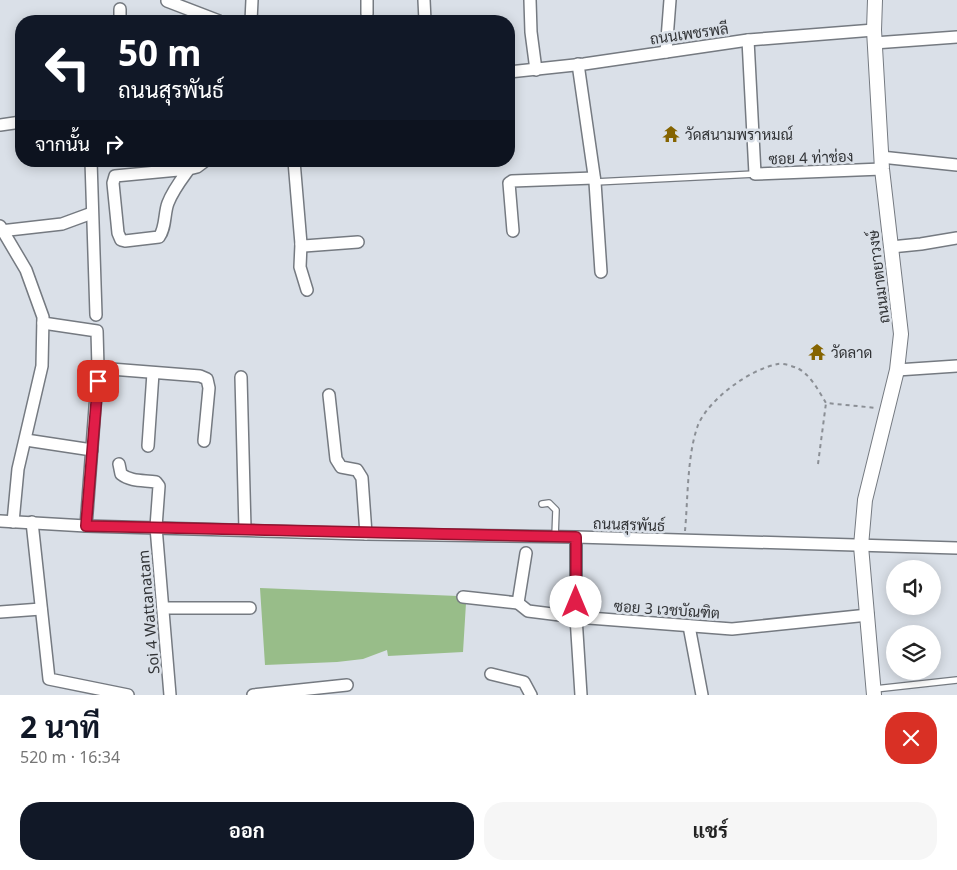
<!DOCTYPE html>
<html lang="th">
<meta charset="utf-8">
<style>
:root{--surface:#fff;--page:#f6f6f6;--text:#222;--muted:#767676;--accent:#111827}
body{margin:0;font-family:"Noto Sans",Sarabun,sans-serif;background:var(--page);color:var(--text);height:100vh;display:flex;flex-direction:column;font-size:19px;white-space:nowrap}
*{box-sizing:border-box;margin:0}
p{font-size:16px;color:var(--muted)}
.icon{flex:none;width:28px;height:28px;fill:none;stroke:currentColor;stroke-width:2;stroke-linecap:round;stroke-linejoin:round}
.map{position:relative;height:695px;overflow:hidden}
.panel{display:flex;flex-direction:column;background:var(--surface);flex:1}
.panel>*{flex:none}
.banner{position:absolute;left:15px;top:15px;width:500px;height:152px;border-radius:20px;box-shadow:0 2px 12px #0003;background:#111827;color:#fff;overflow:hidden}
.fabs{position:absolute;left:886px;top:560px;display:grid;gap:10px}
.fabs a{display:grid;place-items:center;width:55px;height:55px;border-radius:50%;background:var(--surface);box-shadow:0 2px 12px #0003;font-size:25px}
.pin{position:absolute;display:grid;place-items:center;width:42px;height:42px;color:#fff;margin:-21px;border-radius:10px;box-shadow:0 2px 8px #0006}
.me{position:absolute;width:55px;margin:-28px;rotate:0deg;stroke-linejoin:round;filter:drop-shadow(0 0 4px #0008)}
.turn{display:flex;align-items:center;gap:18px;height:105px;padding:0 20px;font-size:22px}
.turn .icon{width:65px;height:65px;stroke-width:2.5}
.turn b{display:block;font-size:35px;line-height:42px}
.then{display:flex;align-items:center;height:48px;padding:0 20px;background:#0003;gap:10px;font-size:19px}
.round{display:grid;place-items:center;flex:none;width:52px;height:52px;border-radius:20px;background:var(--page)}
.head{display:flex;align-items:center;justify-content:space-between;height:85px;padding:0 20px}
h1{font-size:30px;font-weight:700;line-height:38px;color:var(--accent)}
.cta{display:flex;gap:10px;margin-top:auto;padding:10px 20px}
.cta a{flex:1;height:58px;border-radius:20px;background:var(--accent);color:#fff;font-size:20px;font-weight:700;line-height:58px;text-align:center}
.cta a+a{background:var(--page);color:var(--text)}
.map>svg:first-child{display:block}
.green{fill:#98bd89}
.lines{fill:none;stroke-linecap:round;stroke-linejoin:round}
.service-casing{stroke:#757a81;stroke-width:8}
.minor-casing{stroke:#757a81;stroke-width:14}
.tertiary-casing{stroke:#757a81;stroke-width:16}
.path{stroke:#8b8f95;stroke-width:2;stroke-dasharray:4 4;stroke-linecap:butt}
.service{stroke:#fff;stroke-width:5.5}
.minor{stroke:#fff;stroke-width:11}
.tertiary{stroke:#fff;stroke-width:14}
.route-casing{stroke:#92132f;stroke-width:12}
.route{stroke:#e11d48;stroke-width:9}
.labels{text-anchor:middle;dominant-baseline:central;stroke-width:5;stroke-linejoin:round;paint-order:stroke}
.street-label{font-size:15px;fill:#313336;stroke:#dae0e8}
.poi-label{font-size:15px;fill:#313336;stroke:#dae0e8;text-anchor:start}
</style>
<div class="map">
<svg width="957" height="695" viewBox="0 0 957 695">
<rect width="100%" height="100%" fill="#dae0e8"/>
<!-- green -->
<path class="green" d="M260,588L458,596L466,603L463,652L388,656L387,650L363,659L337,662L265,665Z"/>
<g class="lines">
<!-- service casing -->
<g class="service-casing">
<g id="service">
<path d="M595,182L755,174"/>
<path d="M542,504L549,503L556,510L555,537"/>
<path d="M875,689L957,680"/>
</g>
</g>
<!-- minor casing -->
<g class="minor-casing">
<g id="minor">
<path d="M367,0V14"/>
<path d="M424,0L425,21"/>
<path d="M530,0L531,32L536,70"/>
<path d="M167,1L219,21"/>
<path d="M120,9V21"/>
<path d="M251,21L252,0"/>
<path d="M748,40L755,174L882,169"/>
<path d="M874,43L957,37"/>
<path d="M666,52L670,0"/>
<path d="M578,64L595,182L601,272"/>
<path d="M509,72L584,64L748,40L874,30"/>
<path d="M0,125L21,122"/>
<path d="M881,157L957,165"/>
<path d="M91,161L96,315"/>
<path d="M294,161L301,244L304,246L358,242"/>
<path d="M189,169C181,180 173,190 168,203C164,213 166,228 159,237L125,241L121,240L118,233L113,183L115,176L189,169L197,167L205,161"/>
<path d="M0,226L26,270L43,317L42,366L18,469L13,522"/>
<path d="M0,231L62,224L92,213"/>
<path d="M513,231L509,183L512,181L594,178"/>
<path d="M301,244L300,267L307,290"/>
<path d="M891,247L921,244L957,238"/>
<path d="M43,323L97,331L98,368L86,526"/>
<path d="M98,368L200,376L207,379L209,388L204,441"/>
<path d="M897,370L957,366"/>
<path d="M241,377L245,529"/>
<path d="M329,395L336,459L341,467L357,470L362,478L366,534"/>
<path d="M26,440L92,450"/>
<path d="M148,446L153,373"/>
<path d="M119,464L121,474C131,482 144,480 156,482L159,486L156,527L170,695"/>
<path d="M0,521L86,526L366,534L576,537L957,548"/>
<path d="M32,522L49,679L128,695"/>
<path d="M576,537V617L581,695"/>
<path d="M526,553L518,603L528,611L576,617L732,629L868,615"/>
<path d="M463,597L518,603"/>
<path d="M163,608H250"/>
<path d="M0,612L41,609"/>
<path d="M689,626L702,695"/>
<path d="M491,674L524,682L531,695"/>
<path d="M253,695L347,685"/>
</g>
</g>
<!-- tertiary casing -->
<g class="tertiary-casing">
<path id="tertiary" d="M874,695L861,546L865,500L897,370L901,334L882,169L874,30L875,0"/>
</g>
<!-- path -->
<g class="path">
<path d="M818,464L826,403"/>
<path d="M685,531C688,499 687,455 698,425C709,399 750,369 778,364C783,363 792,366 797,368C809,373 819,391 826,403L877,408"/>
</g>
<!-- service -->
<use href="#service" class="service"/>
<!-- minor -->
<use href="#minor" class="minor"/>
<!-- tertiary -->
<use href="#tertiary" class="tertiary"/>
</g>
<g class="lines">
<!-- route casing -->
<g class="route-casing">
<path id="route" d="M98,381L86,526L576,537V602"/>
</g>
<!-- route -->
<use href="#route" class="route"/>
</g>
<!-- icons -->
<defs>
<g id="temple-bare" transform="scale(1.35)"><path d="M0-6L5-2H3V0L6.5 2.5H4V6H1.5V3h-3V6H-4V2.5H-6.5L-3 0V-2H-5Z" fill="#856400" stroke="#dae0e8" stroke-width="2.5" paint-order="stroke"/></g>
</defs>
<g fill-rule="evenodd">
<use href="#temple-bare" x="671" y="134"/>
<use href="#temple-bare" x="817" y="352"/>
</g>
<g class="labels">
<!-- street labels -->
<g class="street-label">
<text transform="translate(689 33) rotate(-8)">ถนนเพชรพลี</text>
<text transform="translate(811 157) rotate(-2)">ซอย 4 ท่าช่อง</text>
<text transform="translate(878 277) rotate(-97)">ถนนมาตยาวงษ์</text>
<text transform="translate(629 524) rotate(2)">ถนนสุรพันธ์</text>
<text transform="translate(667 609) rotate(4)">ซอย 3 เวชบัณฑิต</text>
<text transform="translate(148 612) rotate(-95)">Soi 4 Wattanatam</text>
</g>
<!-- poi labels -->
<g class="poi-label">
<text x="685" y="134">วัดสนามพราหมณ์</text>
<text x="831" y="352">วัดลาด</text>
</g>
</g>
</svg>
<div class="fabs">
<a><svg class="icon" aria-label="sound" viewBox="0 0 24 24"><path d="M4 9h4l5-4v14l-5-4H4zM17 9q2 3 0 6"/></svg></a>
<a><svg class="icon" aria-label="layers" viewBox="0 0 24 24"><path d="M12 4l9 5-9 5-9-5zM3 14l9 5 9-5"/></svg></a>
</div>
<div class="pin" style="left:98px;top:381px;background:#d93025"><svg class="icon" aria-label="arrive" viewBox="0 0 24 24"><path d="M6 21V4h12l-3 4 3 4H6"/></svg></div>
<svg class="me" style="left:576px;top:602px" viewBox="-20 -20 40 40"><circle r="19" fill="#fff"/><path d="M0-13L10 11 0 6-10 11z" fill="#e11d48"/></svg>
<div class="banner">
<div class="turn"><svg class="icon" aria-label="left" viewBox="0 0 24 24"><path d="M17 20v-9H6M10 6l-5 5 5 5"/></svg><div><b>50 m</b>ถนนสุรพันธ์</div></div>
<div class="then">จากนั้น<svg class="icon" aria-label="right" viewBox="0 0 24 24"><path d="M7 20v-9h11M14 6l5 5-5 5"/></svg></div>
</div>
</div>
<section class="panel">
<div class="head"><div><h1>2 นาที</h1><p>520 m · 16:34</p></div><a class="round" style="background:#d93025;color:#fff"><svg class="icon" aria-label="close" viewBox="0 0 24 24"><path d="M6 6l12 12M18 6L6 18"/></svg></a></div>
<div class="cta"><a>ออก</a><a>แชร์</a></div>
</section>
